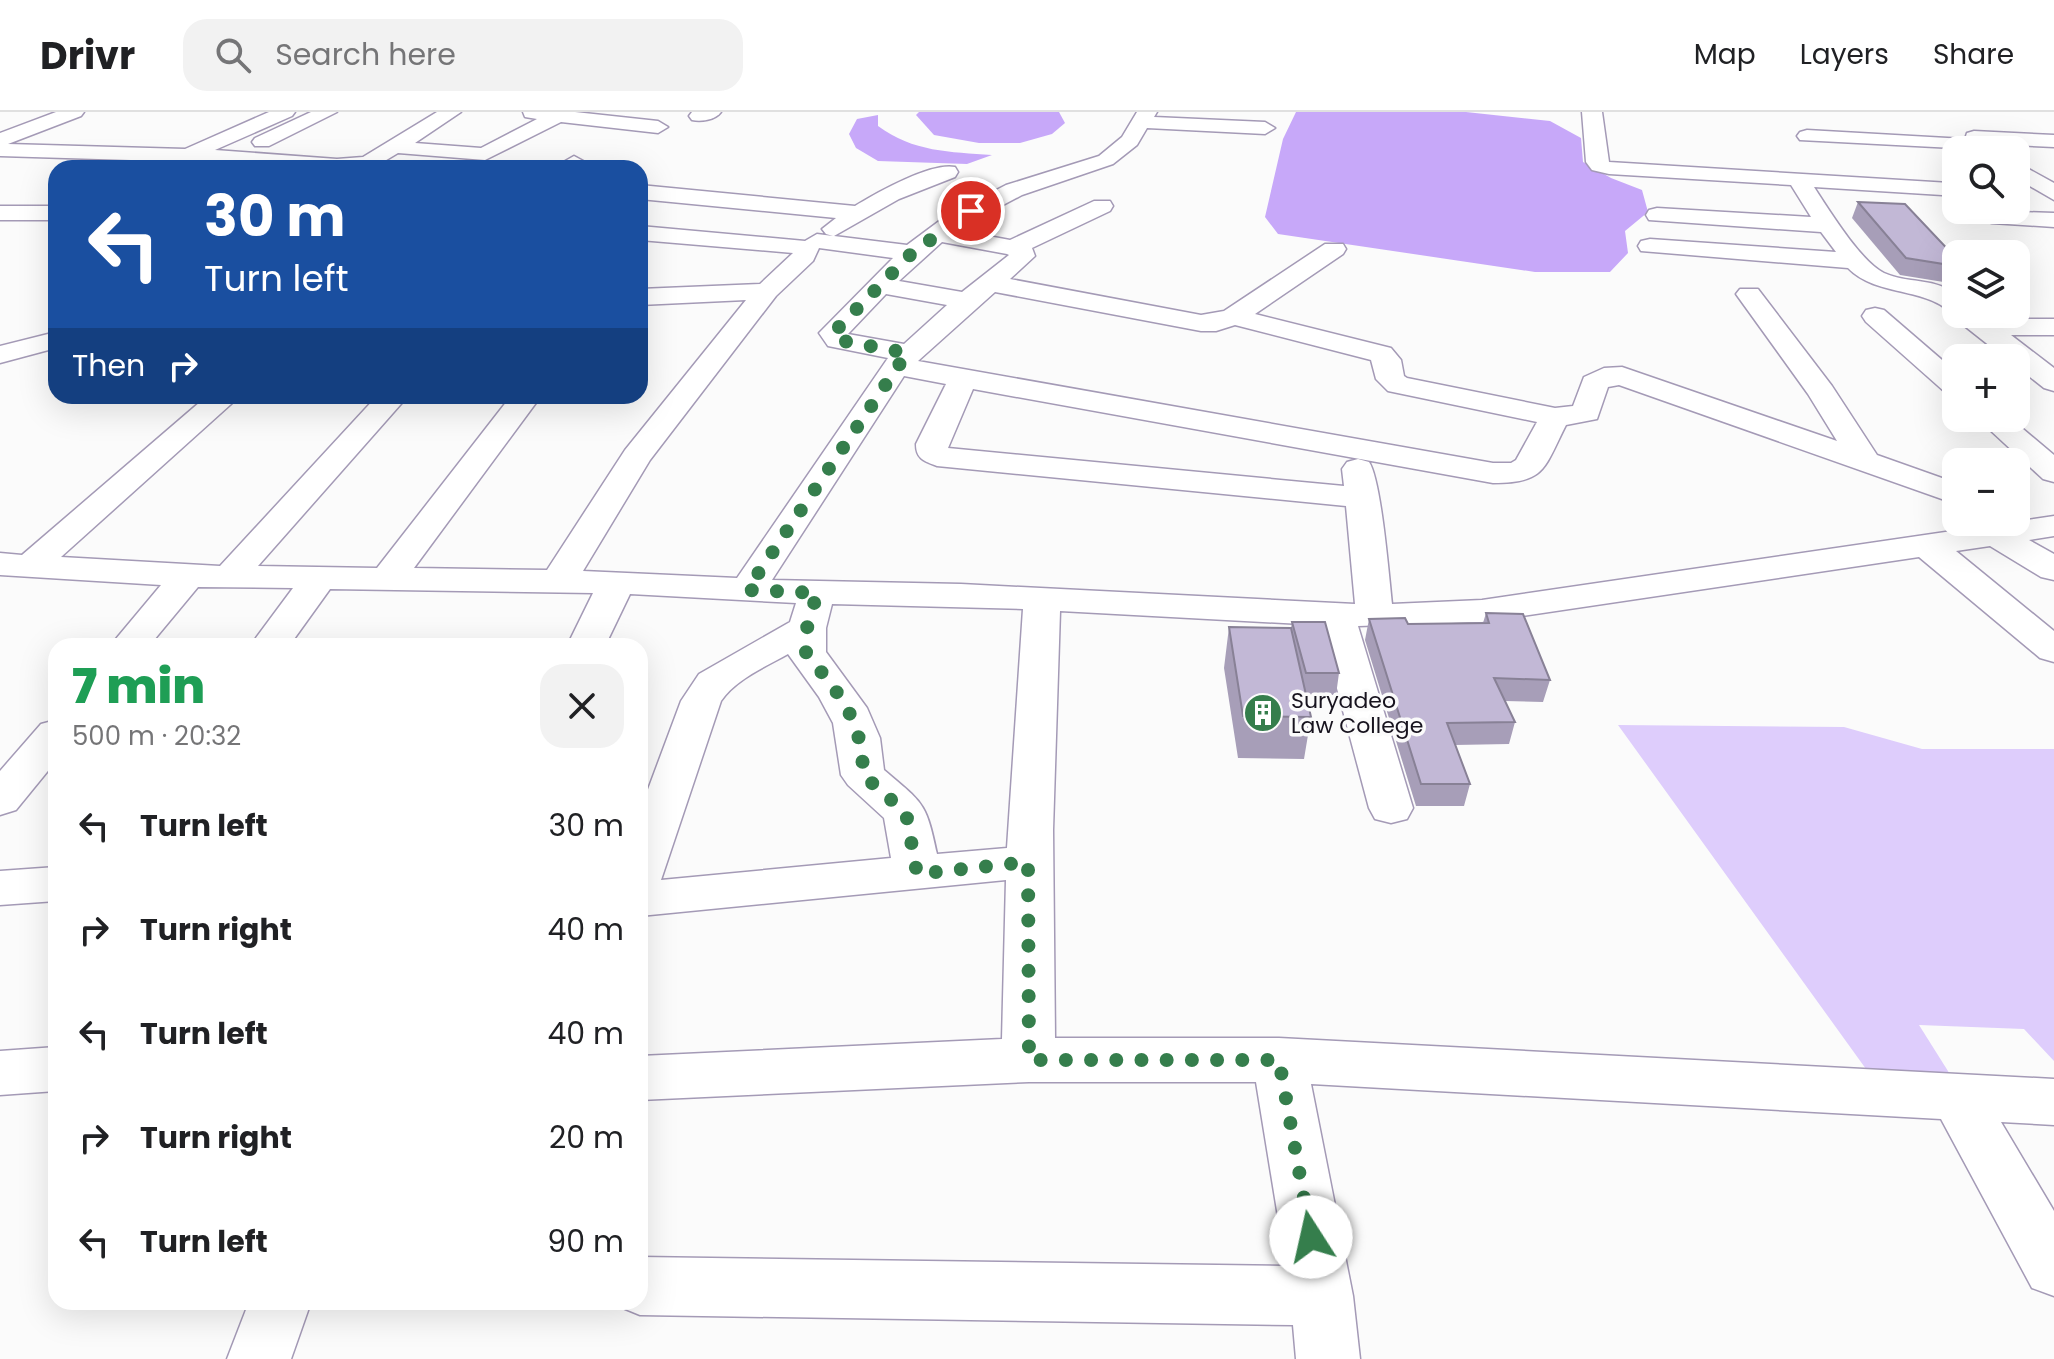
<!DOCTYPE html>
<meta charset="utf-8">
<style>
:root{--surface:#fff;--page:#f2f2f2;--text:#202124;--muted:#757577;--line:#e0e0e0}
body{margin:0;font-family:Poppins,sans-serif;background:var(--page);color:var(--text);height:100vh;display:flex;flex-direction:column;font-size:30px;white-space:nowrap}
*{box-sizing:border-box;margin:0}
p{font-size:26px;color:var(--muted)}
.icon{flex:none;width:44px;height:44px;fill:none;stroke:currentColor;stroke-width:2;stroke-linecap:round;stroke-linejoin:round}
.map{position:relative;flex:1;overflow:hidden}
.side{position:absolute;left:48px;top:526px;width:600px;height:672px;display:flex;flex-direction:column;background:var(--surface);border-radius:24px;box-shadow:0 8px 32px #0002}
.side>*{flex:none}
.hud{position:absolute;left:48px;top:48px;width:600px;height:244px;border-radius:24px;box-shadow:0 8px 32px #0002;background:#1a4fa0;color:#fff;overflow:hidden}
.tools{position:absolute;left:1942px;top:24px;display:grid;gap:16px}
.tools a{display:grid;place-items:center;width:88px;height:88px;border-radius:16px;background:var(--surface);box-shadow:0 8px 32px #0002;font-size:40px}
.pin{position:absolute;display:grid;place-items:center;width:68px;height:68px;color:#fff;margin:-34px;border:4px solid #fff;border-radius:50%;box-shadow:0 2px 8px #0007}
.me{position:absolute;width:88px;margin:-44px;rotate:350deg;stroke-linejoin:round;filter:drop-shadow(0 0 6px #0008)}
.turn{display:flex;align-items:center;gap:28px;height:168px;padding:0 24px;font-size:36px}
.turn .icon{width:104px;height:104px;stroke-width:2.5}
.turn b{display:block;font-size:56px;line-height:68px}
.then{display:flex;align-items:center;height:76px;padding:0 24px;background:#0003;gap:16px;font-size:30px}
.round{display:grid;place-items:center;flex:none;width:84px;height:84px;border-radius:24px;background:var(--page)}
.overview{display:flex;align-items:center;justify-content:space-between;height:136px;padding:0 24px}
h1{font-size:48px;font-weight:800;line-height:60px;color:#1e9e55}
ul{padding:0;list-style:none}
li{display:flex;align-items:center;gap:24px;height:104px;padding:0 24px}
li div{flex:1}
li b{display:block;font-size:30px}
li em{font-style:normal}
header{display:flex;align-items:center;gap:48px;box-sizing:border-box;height:112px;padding:0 40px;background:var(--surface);border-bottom:2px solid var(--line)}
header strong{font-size:38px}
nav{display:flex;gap:44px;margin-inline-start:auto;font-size:28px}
.search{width:560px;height:72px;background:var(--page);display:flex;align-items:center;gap:20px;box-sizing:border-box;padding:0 28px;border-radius:24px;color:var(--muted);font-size:30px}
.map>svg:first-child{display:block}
.green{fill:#decdfc}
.water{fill:#c7a8f9}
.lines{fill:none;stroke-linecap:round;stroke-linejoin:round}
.minor-casing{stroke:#a49ab6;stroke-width:3}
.minor{fill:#fff;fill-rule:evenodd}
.wall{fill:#a79eb8}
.building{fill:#c2b8d6;stroke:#888196;stroke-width:2}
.route{stroke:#357e4c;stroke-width:14;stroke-dasharray:0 25.2}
.labels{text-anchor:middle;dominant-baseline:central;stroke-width:7;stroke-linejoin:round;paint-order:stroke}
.poi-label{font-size:22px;fill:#17131e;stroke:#fbfbfb;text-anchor:start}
</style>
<header>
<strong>Drivr</strong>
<div class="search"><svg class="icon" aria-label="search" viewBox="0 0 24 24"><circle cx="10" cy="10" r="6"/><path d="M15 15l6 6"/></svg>Search here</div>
<nav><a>Map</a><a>Layers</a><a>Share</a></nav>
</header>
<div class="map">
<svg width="2054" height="1247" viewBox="0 0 2054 1247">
<rect width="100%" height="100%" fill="#fbfbfb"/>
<!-- green -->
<path class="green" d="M1618,613L1844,615L1922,637H2054V949L2024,917L1919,913L1953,967L1866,957Z"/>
<!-- water -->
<g class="water">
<path d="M919,0H1059L1065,11L1052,22L1020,31H979L934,23L916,3Z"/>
<path d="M1296,0H1466L1550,9L1581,26L1583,50L1611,66L1642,78L1648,100L1625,119L1628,141L1610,160H1535L1278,122L1265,105L1283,27Z"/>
<path d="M878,3V14C913,40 950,40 992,43L967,52L878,49L856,36L849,22L857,7Z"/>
</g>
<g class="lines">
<!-- minor casing -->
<g class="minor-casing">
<g id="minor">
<path d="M56,0H84L81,4L8,32L185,37L269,0H295L292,4L215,38L337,47L363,45L437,0H461L415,31L481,36L537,7L525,5L523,0H575L658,9L668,15L658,21L561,10L485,48L398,41L373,56H235L238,53L229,51L0,44V21Z"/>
<path d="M311,0H337L269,34H255L252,30L255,26Z"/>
<path d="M692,0H721C715,8 701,10 692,8L689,4Z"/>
<path d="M1137,0H1157L1154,5L1265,10L1275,16L1265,22L1147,16L1137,33L1113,52L1022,83L956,118L1010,128L1094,89H1110L1113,94L1110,99L1032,136L1035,144L1010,167L1201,203L1224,199L1325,132H1343L1346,137L1343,142L1255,202L1391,236L1401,248L1404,264L1407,266L1555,296L1573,294L1584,265L1604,256L1622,255L1837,329L1808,282L1736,182L1740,177H1758L1832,274L1877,343L1956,371V392L1619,273L1608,275L1597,307L1566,313C1544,356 1546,371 1493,371L973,277L948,336L1344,374L1342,357L1347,350L1358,347L1369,350C1381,367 1389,464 1392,492L1482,488L2054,404V424L2029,428L2054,442V468L2041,465L1990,434L1956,439L2054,519V550L2040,546L1919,445L1482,510L1358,514L1413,696L1407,707L1391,711L1375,707L1369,696L1320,513L1060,499L1053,718L1055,926H1279L2054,967V1013L2001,1010L2054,1099V1184L2032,1176L1941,1007L1311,972L1353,1184L1360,1247H1296L1293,1213L640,1203L618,1194L616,1190H640V1145L1286,1154L1256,970H1029L640,988V944L1002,927L1006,768L640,804V699L681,589L699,562L790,510L796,491L630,482L605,534H567L593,481L330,477L289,534H250L293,476L198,475L149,534H110L161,473L0,463V441L22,443L207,284H240L61,445L220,454L377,284H408L258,454L377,456L511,284H541L414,456L547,458L625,338L746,188L640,193V177L760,172L793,141L640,128V114L805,129L817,122L833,124L826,122L822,117L836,106L640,87V73L855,94C876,81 931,50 955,55L958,60L955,65L899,87L834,124L907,133L946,104L1006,73L1099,44L1122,25ZM942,130L1007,142L1009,143L962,180L899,169ZM819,136L893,146L819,221L828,234L888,246L737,466L583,459L650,348L776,184L813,149ZM995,180L1201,219H1216L1235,213L1371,248L1376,267L1388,279L1537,310L1516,348L1511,351H1493L918,249ZM886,182L947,193L904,232L848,222ZM904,264L946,272L916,332C916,347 924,349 937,354L1346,394L1355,492L961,472L772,468ZM832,492L1023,497L1007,736L937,742C926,690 924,692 884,658L880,626L867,596L826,540V516ZM788,542L819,585L833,611L841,663L848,673L884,706L891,746L661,768L721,589C736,567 765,555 788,542Z"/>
<path d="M1582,0H1602L1609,50L1950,71L1953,76L1942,83L1814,75C1829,98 1861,150 1884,161C1908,172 1932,165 1956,182V202H1983L1989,207H2054V223H2011L2054,256V279L2044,276L2016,254V246H2005L1957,208C1933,173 1878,187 1848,156L1641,139L1638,134L1641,129L1650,127L1836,140L1821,120L1649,108L1646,103L1649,98L1657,96L1811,105L1791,73L1609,62L1592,58L1586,50Z"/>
<path d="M1807,18L1965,27L1967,21L1974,19L2054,23V35L1994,32L1992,38L1800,28L1797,24L1800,20Z"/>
<path d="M574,44L585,50L581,54L553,56Z"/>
<path d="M2016,50L2054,71V88L2016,66Z"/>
<rect x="0" y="94" width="56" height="14"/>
<path d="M1957,98L2054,101V115L1992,111L1960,103Z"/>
<path d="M1875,196L1884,198L1956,260V284L1946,281L1866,210L1862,204L1866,198Z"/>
<path d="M56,220V236L0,251V234Z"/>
<path d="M1977,306H2010L2054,343V370L2043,367Z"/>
<path d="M56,608V649L16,698L0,703V659L41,612Z"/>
<path d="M56,755V789L0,793V759Z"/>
<path d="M56,935V979L0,983V939Z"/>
<path d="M249,1190H311L291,1247H227Z"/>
</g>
</g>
<!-- minor -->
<use href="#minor" class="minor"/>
</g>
<!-- wall -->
<g class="wall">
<path d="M1858,90L1956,146V172L1900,163L1852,106Z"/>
<path d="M1486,501L1550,568L1543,590L1505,589L1515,610L1509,632L1455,633L1470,672L1464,694H1416L1365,528L1369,507L1408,512L1483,511Z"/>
<path d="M1292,510L1339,561L1336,583H1306L1311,605L1304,647L1238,646L1224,556L1229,515L1291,516Z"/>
</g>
<!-- building -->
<g class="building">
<path d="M1858,90L1905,92L1956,146V154L1906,146Z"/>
<path d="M1486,501L1523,502L1550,568L1494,566L1515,610L1447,611L1470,672H1421L1369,507L1405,506L1408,512L1489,511Z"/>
<path d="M1292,510H1325L1339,561H1306Z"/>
<path d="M1229,515L1291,516L1311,605L1243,604Z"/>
</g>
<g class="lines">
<!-- route -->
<path class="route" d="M971,99L912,141L833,221L838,228L907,241L747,478L817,481L807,516L806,541C839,582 863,607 863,663L906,701L917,762L1028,750L1029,948H1279L1311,1125"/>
</g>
<!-- icons -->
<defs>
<g id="building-disc" transform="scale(2)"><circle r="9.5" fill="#357e4c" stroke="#fbfbfb"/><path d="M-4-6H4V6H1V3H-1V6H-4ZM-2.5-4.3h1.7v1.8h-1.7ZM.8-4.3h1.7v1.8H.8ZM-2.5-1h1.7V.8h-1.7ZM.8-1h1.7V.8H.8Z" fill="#fff"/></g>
</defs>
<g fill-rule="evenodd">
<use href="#building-disc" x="1263" y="601"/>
</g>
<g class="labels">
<!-- poi labels -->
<g class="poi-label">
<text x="1291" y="588">Suryadeo<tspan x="1291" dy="25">Law College</tspan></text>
</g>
</g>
</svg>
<div class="tools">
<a><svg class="icon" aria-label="search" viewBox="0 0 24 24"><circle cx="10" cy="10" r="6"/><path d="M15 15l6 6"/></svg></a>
<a><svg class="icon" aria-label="layers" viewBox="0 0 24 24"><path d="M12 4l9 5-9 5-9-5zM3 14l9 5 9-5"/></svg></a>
<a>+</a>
<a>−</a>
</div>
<div class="pin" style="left:971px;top:99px;background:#d93025"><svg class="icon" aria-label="arrive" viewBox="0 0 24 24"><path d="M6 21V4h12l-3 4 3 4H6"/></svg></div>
<svg class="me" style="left:1311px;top:1125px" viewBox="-20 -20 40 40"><circle r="19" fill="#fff"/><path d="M0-13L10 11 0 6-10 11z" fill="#357e4c"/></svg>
<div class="hud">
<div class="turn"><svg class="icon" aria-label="left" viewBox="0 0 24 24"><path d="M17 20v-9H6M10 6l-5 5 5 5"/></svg><div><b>30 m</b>Turn left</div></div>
<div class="then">Then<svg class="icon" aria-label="right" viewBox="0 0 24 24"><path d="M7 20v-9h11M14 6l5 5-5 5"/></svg></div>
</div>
<section class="side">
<div class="overview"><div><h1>7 min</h1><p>500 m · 20:32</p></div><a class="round"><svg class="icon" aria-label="close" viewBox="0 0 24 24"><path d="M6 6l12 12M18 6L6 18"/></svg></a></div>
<ul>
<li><svg class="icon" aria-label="left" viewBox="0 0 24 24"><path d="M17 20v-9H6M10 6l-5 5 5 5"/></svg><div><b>Turn left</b></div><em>30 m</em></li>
<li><svg class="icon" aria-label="right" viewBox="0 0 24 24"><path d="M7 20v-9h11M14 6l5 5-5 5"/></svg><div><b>Turn right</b></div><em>40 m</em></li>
<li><svg class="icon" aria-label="left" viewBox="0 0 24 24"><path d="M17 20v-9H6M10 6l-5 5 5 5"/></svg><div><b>Turn left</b></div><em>40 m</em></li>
<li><svg class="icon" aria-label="right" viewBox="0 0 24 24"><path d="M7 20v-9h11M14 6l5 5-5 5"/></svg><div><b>Turn right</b></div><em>20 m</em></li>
<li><svg class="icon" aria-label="left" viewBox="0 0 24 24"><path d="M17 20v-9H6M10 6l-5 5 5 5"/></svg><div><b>Turn left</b></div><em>90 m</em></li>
</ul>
</section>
</div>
